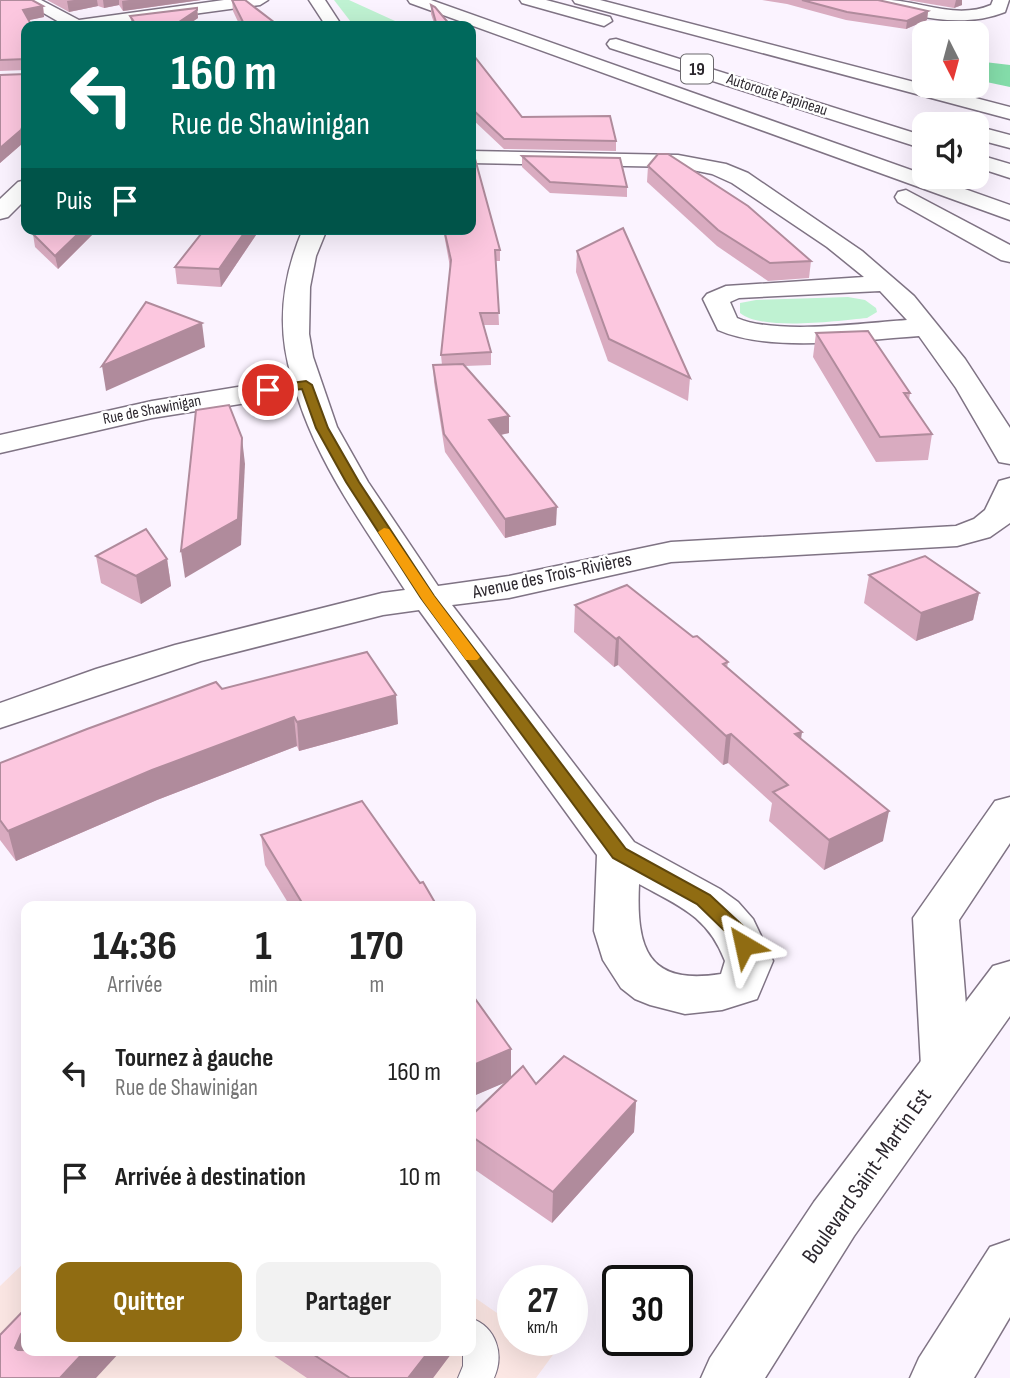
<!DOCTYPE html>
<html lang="fr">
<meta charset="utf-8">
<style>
:root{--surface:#fff;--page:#f2f2f2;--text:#222;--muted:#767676;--accent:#906c12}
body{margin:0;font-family:"Sofia Sans Condensed",sans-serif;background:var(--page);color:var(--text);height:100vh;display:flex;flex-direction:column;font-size:26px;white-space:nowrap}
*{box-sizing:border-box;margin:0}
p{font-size:23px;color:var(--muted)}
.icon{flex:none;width:38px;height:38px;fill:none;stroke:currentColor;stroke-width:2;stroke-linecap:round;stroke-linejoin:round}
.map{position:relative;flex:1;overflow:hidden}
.sheet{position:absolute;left:21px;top:901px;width:455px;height:455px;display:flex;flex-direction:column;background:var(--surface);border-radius:14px;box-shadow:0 7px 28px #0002}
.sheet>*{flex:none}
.guide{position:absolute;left:21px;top:21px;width:455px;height:214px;border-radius:14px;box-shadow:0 7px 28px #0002;background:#00695c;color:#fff;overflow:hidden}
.needle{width:46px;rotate:174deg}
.tools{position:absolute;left:912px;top:21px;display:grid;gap:14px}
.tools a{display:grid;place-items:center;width:77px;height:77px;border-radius:14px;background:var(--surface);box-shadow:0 7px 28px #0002;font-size:35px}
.speed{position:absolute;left:497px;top:1265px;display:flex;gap:14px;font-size:35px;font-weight:700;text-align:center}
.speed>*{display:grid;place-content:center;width:91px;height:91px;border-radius:50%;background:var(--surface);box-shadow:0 7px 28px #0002;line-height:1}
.speed small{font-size:18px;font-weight:400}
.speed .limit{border:4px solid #111;border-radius:10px;background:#fff;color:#111}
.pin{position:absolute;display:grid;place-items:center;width:60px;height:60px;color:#fff;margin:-30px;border:4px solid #fff;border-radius:50%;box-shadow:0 2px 7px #0007}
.me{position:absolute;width:77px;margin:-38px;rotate:324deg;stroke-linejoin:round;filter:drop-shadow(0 0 5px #0008)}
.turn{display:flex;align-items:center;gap:24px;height:147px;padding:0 35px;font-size:32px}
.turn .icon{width:91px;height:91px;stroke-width:2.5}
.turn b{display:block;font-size:49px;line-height:60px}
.then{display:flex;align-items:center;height:66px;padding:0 35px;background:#0003;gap:14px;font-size:26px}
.eta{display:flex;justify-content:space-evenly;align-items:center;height:119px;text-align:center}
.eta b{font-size:42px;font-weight:700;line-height:49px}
.button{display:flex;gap:14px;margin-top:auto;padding:14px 35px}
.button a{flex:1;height:80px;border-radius:14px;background:var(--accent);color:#fff;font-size:28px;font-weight:700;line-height:80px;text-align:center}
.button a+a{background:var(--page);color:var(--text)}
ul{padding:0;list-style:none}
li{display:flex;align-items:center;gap:21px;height:105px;padding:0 35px}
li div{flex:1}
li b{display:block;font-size:26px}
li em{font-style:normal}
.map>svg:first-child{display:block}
.commercial{fill:#fce7e4}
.green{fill:#bff2d2}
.forest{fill:#85deab}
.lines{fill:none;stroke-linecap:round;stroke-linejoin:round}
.lane-casing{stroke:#7f7384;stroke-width:2}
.street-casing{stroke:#7f7384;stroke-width:3}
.secondary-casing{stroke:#7f7384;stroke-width:3}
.highway-casing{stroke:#7f7384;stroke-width:3}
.lane{fill:#fff;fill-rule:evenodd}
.street{fill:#fff;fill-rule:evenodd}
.secondary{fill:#fff;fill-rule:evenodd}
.highway{fill:#fff;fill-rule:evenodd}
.wall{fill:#d9abc0}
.shaded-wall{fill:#b08b9c}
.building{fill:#fcc7df;stroke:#b08b9c;stroke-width:2}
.route{fill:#906c12;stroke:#5e460c;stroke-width:2}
.slow{fill:#f59e0b}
.labels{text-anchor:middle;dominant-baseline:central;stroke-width:5;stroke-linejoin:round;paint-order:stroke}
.far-street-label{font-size:16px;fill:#2c272e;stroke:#fff}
.shield{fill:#fff;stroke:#6b686d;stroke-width:2}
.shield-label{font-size:18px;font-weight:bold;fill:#2c272e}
.street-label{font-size:19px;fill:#2c272e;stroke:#fff}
.near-street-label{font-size:23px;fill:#2c272e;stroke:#fff}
</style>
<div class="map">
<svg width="1010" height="1378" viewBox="0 0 1010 1378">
<rect width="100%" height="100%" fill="#fbf3ff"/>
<!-- commercial -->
<path class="commercial" d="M26,1261V1351H471V1295L513,1324V1340L538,1341L555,1352L536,1378H0V1286Z"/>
<!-- green -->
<g class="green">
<path d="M334,0H349L406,26H354Z"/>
<path d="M848,297L865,300L876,308L877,312L867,318C837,321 762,331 740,313V303L756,300Z"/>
</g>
<!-- forest -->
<path class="forest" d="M976,61L1010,65V87L977,80Z"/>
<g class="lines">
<!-- lane casing -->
<g class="lane-casing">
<path id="lane" d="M471,1318C496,1327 505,1354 494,1378H458L463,1366V1351H471Z"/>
</g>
<!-- street casing -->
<g class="street-casing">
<g id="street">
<path d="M21,0H41L79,20L224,0H268L260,5L105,26H66Z"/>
<path d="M309,0H325L342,26H326Z"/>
<path d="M863,0C872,0 882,0 891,0C925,3 958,19 991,5L993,0H1009L1005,12C960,30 911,15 865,3Z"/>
<path d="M471,151L678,155L726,164L748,173L862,251L914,296L965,359L1010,428V464L999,462L956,388L919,336C862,340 770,353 718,330L703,299L707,294L726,286L864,277L827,247L732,183L712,174L678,167L471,163ZM880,291L907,320C864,323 775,335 737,318L730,302L739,298Z"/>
<path d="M26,180V199L8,217L0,219V199L18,182Z"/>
<path d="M303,229H327L316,256L310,287L309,334L313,357L337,427L368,482L438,586L509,576L671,542L956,526L974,519L985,510L999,481L1010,478V523L990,537L957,546L671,562L509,598L452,605L634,842L720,889L738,902L753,919L773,961L757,999L722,1010L685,1014L650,1005L635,999L621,988L603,960L594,931L597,855L419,610L383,615L201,661L0,728V703L96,669L175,645L382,593L405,590C365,528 319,466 297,395L152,418L0,453V435L152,401L292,378C276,327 282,278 303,229ZM639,884C679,906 708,916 725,961L721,974C647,986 636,948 639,884Z"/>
</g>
</g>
<!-- secondary casing -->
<g class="secondary-casing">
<g id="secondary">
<path d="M1010,961V1016L854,1236L765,1378H701L710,1358L814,1202L993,966Z"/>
<path d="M1010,1240V1317L974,1378H910L919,1358L990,1247Z"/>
</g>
</g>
<!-- highway casing -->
<g class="highway-casing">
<g id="highway">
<path d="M408,0H431L1010,205V220L410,3Z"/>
<path d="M520,0H546L610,17L612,21L604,26L522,3Z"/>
<path d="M573,0H600L1010,107V119L575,3Z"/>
<path d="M616,39L924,136V149L610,48L607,44L610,40Z"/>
<path d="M976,126L1010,135V148L976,139Z"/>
<path d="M976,154L1010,164V178L976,167Z"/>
<path d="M906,190L1010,245V262L1001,260L898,202L895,197L898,192Z"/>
<path d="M1010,797V843L959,920L971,1066L964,1080L946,1086L928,1080L921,1066L913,918L995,801Z"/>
</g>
</g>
<!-- lane -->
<use href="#lane" class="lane"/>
<!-- street -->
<use href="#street" class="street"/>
<!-- secondary -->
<use href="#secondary" class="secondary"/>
<!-- highway -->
<use href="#highway" class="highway"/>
</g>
<!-- wall -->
<g class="wall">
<path d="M0,0L43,6L44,17L29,20L26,135L23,143L0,163V75L26,74V70L0,71Z"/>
<path d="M47,0H201L123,11L119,5L104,8L98,6L69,12Z"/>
<path d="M232,0L279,26H240L233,11Z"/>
<path d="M762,0H878L928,11L927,20L906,29L846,20L787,4Z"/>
<path d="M907,0H962V5L954,8Z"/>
<path d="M431,5L451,26H435L431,14Z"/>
<path d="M197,8L198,18L186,26H132V25L130,16Z"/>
<path d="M471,52L522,117L616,141V151L504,149L471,118Z"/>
<path d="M522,156L627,187V197L550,193L522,167Z"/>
<path d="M648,166L811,261L809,278L768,281L717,246L647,182Z"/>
<path d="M38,229H98L58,269L35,247L33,234Z"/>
<path d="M260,229L221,287L177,284L175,267Z"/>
<path d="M443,229H471L500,250V261H496L499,325H484L491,352V365L465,366L509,416V433L501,435L556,525L505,538L445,452L434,382L433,365H442L441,355L450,267Z"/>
<path d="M577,251L690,378L688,401L608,361L576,272Z"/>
<path d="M816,333L910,393L909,400L932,434L928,460L876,462L813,357Z"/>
<path d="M96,556L167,559L171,586L141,604L101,583Z"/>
<path d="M869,575L979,593L973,620L916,641L864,603Z"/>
<path d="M575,605L693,637L728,662L727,668L801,739L883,841L824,870L769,821L772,803L728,763L723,765L618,665L614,667L574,632Z"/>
<path d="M222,689L398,724L299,751L297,746L157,800L16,861L0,840V763Z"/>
<path d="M261,835L437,906H290L265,865Z"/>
<path d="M471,993L511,1078L536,1084L636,1101L634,1132L552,1223L471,1167V1116L507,1081L471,1097Z"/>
<path d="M267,1351H451V1354L433,1378H307Z"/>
</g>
<!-- shaded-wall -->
<g class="shaded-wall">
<path d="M74,0H97L98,6L69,12L67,1Z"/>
<path d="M103,0H119V5L104,8Z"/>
<path d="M129,0H201L123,11L122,1Z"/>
<path d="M956,0H962V5L954,8Z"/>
<path d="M43,6L44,17L25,21L23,10Z"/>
<path d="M197,8L198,18L186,26H173Z"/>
<path d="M928,11L927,20L906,29L907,21Z"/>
<path d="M26,117V135L23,143L0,163V148Z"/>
<path d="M83,229H98L58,269L55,256Z"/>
<path d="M247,229H260L221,287L219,269Z"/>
<path d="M202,323L205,347L106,391L102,366Z"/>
<path d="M509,416V433L489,437V420Z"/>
<path d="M242,438L245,464L241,545L185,578L181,551Z"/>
<path d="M557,507L556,525L505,538V519Z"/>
<path d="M167,559L171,586L141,604L136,576Z"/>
<path d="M979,593L973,620L916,641L921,613Z"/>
<path d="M619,637L618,665L614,667L616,639Z"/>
<path d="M396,695L398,724L299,751L297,722Z"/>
<path d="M294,717L297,746L157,800L16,861L8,831L152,770Z"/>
<path d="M802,732L798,761L795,734Z"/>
<path d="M731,734L728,763L723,765L726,736Z"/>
<path d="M889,811L883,841L824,870L829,840Z"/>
<path d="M511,1049V1080L471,1097V1066Z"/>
<path d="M636,1101L634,1132L552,1223L553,1192Z"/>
<path d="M26,1329V1351L31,1364L15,1348L21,1334Z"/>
<path d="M85,1351H119L120,1352L96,1378H60Z"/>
<path d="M429,1351H451V1354L433,1378H408Z"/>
</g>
<!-- building -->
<g class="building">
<path d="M0,0H32L43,6L23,10L32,26H26V117L21,130L0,148V75L26,74V59L0,60Z"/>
<path d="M232,0H245L279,26H245Z"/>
<path d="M802,0H878L928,11L907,21L847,12Z"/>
<path d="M431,5L435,7L451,26H437Z"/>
<path d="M197,8V10L173,26H137L130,16Z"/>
<path d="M471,52L522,117L610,116L616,141L504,139L471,108Z"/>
<path d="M471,154L474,155L500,250H495L499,313H480L491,352L441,355L451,260L444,229H471Z"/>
<path d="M658,154H668L748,206L811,261L770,263L718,230L648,166Z"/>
<path d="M522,156L620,158L627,187L550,182Z"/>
<path d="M623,228L690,378L609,339L577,251Z"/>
<path d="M38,229H83L55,256L33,234Z"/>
<path d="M205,229H247L219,269L175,267Z"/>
<path d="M146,302L202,323L102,366Z"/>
<path d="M868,331L910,393H904L932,434L880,437L816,333Z"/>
<path d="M463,364L509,416L489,420L557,507L505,519L444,434L433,365Z"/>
<path d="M229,405L242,438L238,519L181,551L196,410Z"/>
<path d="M146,529L167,559L136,576L96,556Z"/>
<path d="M925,556L979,593L921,613L869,575Z"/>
<path d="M627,585L693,637L697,636L728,662L723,664L802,732L795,734L889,811L829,840L773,792L788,785L731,734L726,736L619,637L616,639L575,605Z"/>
<path d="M367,652L396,695L297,722L294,717L152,770L8,831L0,820V763L87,729L216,682L222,689Z"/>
<path d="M362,801L420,883L423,882L437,906H304L261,835Z"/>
<path d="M471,993L511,1049L471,1066Z"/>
<path d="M564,1056L636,1101L553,1192L471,1136V1116L523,1066L536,1084Z"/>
<path d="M26,1308V1329L21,1334L15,1348L18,1350L85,1351L60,1378H0V1335Z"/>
<path d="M308,1351H429L408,1378H350Z"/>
</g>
<!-- route -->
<path class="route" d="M306,381L312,385L328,428L359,482L434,596L626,849L710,895L743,926L754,945L751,950H737L729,935L697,904L613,858L421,598L346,482L316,428L302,389L268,393L262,390L268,386Z"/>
<!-- slow -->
<path class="slow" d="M384,528L389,529L434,596L477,653L480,657L477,660H466L423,601L378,532Z"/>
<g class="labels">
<!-- far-street labels -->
<g class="far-street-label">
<text transform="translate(777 95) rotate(18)">Autoroute Papineau</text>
<text transform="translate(152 410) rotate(-11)">Rue de Shawinigan</text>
</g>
<!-- shield labels -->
<rect class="shield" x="681" y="54.5" width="32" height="29" rx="5"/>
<g class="shield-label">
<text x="697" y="69">19</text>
</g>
<!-- street labels -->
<g class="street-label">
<text transform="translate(552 576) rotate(-12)">Avenue des Trois-Rivières</text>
</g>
<!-- near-street labels -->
<g class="near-street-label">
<text transform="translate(867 1176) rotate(-55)">Boulevard Saint-Martin Est</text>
</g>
</g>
</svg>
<div class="tools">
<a><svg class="needle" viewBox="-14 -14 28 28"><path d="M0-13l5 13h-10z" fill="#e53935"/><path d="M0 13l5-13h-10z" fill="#767676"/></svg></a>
<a><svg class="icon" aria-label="sound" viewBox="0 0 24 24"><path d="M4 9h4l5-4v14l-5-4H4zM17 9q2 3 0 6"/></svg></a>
</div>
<div class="speed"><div>27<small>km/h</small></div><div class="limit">30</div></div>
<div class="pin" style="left:268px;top:390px;background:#d93025"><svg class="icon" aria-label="arrive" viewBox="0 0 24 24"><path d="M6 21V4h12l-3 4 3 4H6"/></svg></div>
<svg class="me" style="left:744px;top:945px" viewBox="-20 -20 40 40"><path d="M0-17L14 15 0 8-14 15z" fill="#906c12" stroke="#fff" stroke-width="4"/></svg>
<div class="guide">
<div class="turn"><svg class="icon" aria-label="left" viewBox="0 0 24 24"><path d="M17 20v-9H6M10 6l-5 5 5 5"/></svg><div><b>160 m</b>Rue de Shawinigan</div></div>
<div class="then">Puis<svg class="icon" aria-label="arrive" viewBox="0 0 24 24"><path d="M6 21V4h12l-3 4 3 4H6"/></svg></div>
</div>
<section class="sheet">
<div class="eta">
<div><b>14:36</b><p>Arrivée</p></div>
<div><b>1</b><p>min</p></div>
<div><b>170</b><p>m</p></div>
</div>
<ul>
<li><svg class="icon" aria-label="left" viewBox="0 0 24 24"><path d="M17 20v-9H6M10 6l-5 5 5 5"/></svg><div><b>Tournez à gauche</b><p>Rue de Shawinigan</p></div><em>160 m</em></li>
<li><svg class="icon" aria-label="arrive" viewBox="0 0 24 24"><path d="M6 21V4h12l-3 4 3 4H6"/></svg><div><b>Arrivée à destination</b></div><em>10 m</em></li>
</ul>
<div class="button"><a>Quitter</a><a>Partager</a></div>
</section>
</div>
